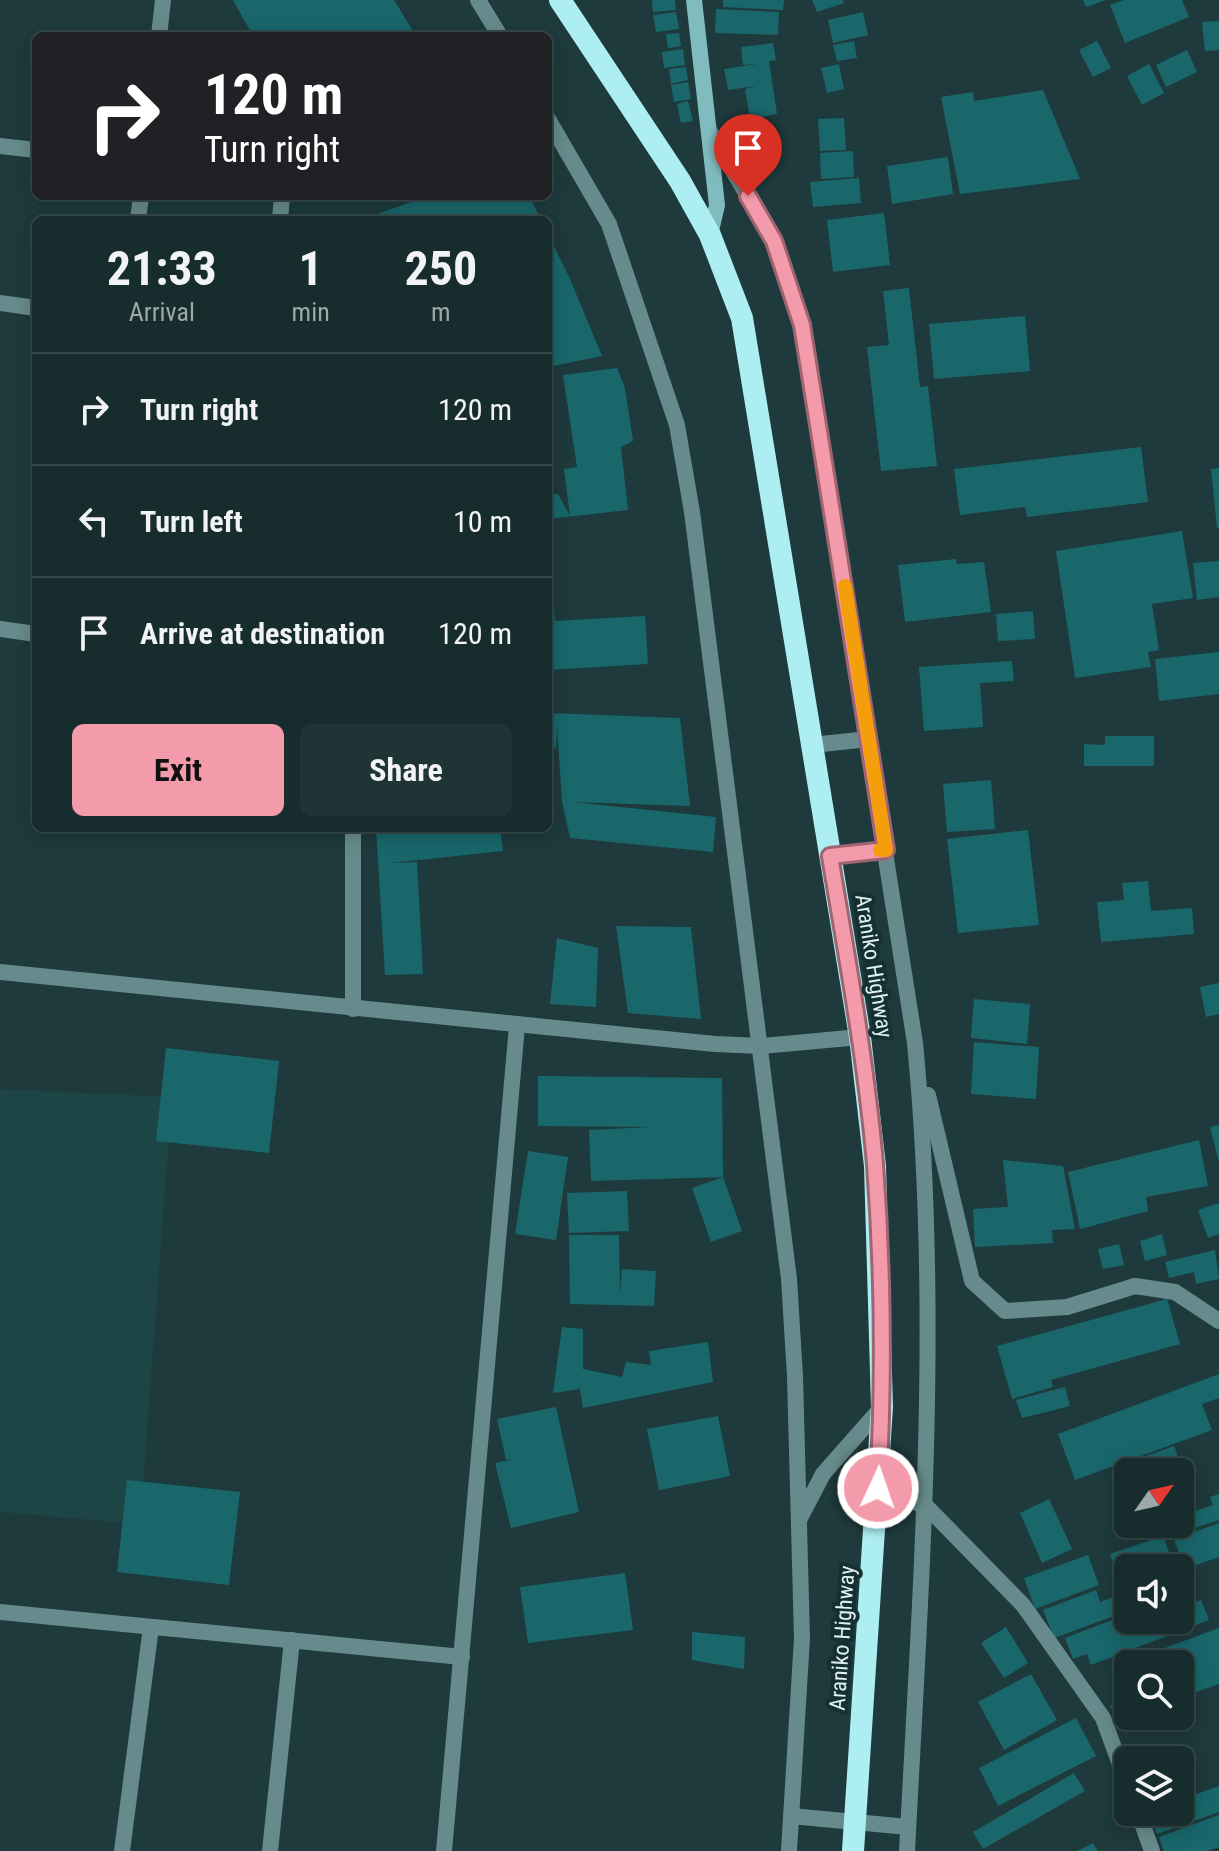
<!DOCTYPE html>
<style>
:root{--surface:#162c2d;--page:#1f3435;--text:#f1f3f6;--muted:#9ea7aa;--line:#354849;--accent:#f39aab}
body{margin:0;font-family:"Roboto Condensed",sans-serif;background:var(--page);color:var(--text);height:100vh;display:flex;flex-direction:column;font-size:30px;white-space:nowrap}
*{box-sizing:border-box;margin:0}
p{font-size:26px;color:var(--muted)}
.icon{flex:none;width:44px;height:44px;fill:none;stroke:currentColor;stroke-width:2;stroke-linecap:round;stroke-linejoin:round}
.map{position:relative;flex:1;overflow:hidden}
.sheet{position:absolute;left:32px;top:216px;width:520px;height:616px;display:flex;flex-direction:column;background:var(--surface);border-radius:12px;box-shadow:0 4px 20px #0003,0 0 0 2px var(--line)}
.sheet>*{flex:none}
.banner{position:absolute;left:32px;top:32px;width:520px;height:168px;border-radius:12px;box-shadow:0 4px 20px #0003,0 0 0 2px var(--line);background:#202124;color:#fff;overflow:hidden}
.needle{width:52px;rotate:56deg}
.buttons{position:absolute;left:1114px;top:1458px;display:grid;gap:16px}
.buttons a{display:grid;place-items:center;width:80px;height:80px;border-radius:12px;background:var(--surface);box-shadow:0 4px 20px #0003,0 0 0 2px var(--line);font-size:40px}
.pin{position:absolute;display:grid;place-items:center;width:68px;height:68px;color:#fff;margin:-82px -34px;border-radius:50% 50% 50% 0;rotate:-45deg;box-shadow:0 0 8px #0007}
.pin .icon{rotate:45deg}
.me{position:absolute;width:88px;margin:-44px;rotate:3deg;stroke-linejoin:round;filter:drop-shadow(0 0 6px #0008)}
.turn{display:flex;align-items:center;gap:28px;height:168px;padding:0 40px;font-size:36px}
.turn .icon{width:104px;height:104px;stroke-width:2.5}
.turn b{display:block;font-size:56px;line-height:68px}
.eta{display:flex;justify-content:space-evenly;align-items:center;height:136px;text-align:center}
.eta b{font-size:48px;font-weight:700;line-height:56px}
.button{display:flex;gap:16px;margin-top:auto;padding:16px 40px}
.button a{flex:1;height:92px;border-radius:12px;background:var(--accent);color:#111;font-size:32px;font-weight:700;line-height:92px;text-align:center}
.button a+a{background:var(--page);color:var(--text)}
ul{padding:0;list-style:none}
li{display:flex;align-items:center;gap:24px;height:112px;padding:0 40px;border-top:2px solid var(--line)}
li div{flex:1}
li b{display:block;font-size:30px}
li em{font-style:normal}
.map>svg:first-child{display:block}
.built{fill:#1e4546}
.building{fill:#19676b}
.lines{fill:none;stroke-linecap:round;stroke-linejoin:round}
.service{stroke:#678b8c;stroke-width:16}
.minor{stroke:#678b8c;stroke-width:16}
.secondary{stroke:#80bbbe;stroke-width:16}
.trunk{stroke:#aceef1;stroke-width:22}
.route-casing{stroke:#9e646f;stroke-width:20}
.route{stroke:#f39aab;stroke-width:14}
.slow{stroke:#f59e0b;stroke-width:14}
.labels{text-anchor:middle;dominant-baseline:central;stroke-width:8;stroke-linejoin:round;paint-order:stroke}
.street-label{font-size:22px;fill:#e2f2f2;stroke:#143031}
</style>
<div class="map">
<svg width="1219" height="1851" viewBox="0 0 1219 1851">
<rect width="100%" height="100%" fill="#1e3a3c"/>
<!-- built -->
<path class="built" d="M0,1089L172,1097L140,1524L0,1512Z"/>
<!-- building -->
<g class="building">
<path d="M233,0H394L416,36H253Z"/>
<path d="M652,0H675L676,10L653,12Z"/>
<path d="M723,0H784L783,10L723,7Z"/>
<path d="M812,0H843L844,3L817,12Z"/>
<path d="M1083,0H1106L1086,7Z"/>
<path d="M1124,0H1182L1189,17L1125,43L1110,5Z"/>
<path d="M716,9L779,12L778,35L715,33Z"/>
<path d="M676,12L679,29L656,32L653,15Z"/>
<path d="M863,12L868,35L833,43L828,20Z"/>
<path d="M1219,21V50L1205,51L1202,22Z"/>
<path d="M679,33L681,46L668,48L666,34Z"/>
<path d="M854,41L857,58L837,61L833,45Z"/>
<path d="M1097,41L1111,68L1093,77L1079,50Z"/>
<path d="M773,43L776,60L769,61L777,114L750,119L745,89L756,86L728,90L724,69L757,64L743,65L741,47Z"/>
<path d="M683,49L685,65L664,68L662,52Z"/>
<path d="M1187,50L1197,72L1166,87L1156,65Z"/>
<path d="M839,64L844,89L827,93L821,68Z"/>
<path d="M1149,64L1164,93L1142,105L1127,76Z"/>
<path d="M686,67L688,80L671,84L669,69Z"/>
<path d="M688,82L691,99L674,102L671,85Z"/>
<path d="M1043,90L1080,179L960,194L941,97L973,92L974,101Z"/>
<path d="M688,101L693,121L681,123L677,104Z"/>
<path d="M844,118L846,150L820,151L818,119Z"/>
<path d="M853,151L854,177L821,179L820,153Z"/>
<path d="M948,157L953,194L892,204L887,166Z"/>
<path d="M859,178L861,203L813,207L810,182Z"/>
<path d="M428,196H529L541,220H374L372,216Z"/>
<path d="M884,213L890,265L833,272L827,220Z"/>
<path d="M548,234L570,279L602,356L548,367Z"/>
<path d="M909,288L920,387L928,386L937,466L881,471L867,347L889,345L883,291Z"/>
<path d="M1025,316L1030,371L934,379L929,324Z"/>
<path d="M617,368L625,388L633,441L621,447L628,510L548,519V495L558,494L570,516L564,469L577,467L563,375Z"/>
<path d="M1141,447L1148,502L1027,517L1025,507L960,515L954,469Z"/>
<path d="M1219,468V528H1217L1211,469Z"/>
<path d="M1182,531L1193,598L1152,604L1159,650L1148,652L1151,667L1075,678L1056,551Z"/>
<path d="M550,555L555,621L645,616L648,664L548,670Z"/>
<path d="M956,559L957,564L984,562L991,612L905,622L898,565Z"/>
<path d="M1219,561V597L1197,600L1193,563Z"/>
<path d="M1033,611L1035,639L998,641L996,614Z"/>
<path d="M1219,652V694L1159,701L1155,659Z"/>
<path d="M1012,661L1014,681L980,683L983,727L924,731L919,667Z"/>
<path d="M548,713L680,718L690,806L573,802L716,817L713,852L570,838L562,801L557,727L556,748H548Z"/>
<path d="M1105,736H1154V766H1084V744L1105,745Z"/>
<path d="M991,780L995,829L947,832L943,784Z"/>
<path d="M376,828H500L503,851L390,863L417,862L423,974L385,975Z"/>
<path d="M1028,830L1039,925L958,933L947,839Z"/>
<path d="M1148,881L1151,911L1192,908L1194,934L1101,942L1097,902L1124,900L1122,883Z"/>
<path d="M616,926L691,927L701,1019L628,1013Z"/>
<path d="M557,938L598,948L596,1007L550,1004Z"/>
<path d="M1219,983V1014L1206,1017L1200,987Z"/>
<path d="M974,999L1030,1004L1027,1044L971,1038Z"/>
<path d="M974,1042L1039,1047L1036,1099L971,1094Z"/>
<path d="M166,1048L279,1061L269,1153L156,1141Z"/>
<path d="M538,1076L722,1078L723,1177L591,1181L589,1130L652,1127L538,1126Z"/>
<path d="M1219,1125V1159H1218L1210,1127Z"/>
<path d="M1199,1140L1208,1186L1146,1197L1148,1211L1080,1229L1068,1172Z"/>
<path d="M528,1151L568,1157L556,1240L515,1234Z"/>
<path d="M1003,1160L1063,1166L1075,1229L1052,1230L1053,1243L975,1247L973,1209L1008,1207Z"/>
<path d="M723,1177L742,1231L711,1242L692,1188Z"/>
<path d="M627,1191L629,1231L569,1233L567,1193Z"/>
<path d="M1219,1203V1234L1208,1238L1198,1210Z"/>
<path d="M1162,1234L1167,1255L1145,1261L1140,1241Z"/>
<path d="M569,1235H619L620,1295L622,1269L656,1271L654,1306L570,1304Z"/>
<path d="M1119,1244L1124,1265L1103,1269L1098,1249Z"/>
<path d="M1215,1250L1219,1279L1196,1284L1194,1272L1169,1278L1165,1262Z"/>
<path d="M1167,1299L1180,1344L1051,1380L1053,1387L1012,1399L997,1346Z"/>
<path d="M562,1327L583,1329V1369L622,1377L626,1362L651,1365L649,1351L708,1342L713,1382L583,1408L580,1389L553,1393Z"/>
<path d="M1219,1374V1398L1202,1404L1212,1430L1075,1480L1058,1434Z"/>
<path d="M1065,1387L1070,1406L1022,1418L1016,1400Z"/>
<path d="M556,1407L579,1512L511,1528L495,1463L515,1459L506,1460L497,1419Z"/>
<path d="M718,1416L730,1476L659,1490L647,1429Z"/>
<path d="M1174,1446L1190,1490L1180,1494V1472H1128V1489L1123,1491L1115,1467Z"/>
<path d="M127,1480L240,1492L229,1585L117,1572Z"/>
<path d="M1219,1494V1520L1185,1531L1180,1516L1213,1505L1210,1497Z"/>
<path d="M1049,1499L1072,1549L1042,1563L1020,1513Z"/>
<path d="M1219,1523V1557L1185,1569L1174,1539Z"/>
<path d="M1163,1536L1175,1568H1128V1592L1124,1593L1110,1554Z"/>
<path d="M1088,1555L1099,1585L1035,1609L1024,1578Z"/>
<path d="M625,1573L633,1630L528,1643L520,1587Z"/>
<path d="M1184,1575L1194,1601L1180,1606V1576Z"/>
<path d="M1096,1590L1100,1602L1119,1595L1125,1612L1054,1638L1043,1610Z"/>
<path d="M1201,1600L1209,1620L1091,1665L1087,1654L1073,1659L1065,1638L1128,1614V1620L1143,1622L1180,1620V1608Z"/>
<path d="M1006,1627L1028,1663L1004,1678L981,1643Z"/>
<path d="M1219,1628V1684L1180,1698V1664H1158L1154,1652Z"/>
<path d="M692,1632L745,1637L744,1669L692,1660Z"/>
<path d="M1031,1674L1057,1720L1004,1750L978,1702Z"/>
<path d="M1128,1697V1716H1152L1122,1730L1110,1706Z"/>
<path d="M1076,1718L1096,1756L998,1806L979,1768Z"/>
<path d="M1074,1773L1085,1791L983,1849L973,1832Z"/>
<path d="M1219,1786V1812L1157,1834L1149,1812H1180V1800Z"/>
<path d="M1219,1815V1847L1208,1851H1164L1159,1837Z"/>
<path d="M1093,1843L1098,1851H1077Z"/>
</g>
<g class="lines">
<!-- service -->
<g class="service">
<path d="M478,0L500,36"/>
<path d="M159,36L163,0"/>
<path d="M548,119L609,224L677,425L692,512L789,1279L795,1376L802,1638L789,1851"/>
<path d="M0,146L36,150"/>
<path d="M138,220L141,196"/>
<path d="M280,220L282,196"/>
<path d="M0,303L36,308"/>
<path d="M0,629L36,634"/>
<path d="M812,745L869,739"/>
<path d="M353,828V1009"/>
<path d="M830,856L886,850"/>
<path d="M800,1518L823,1474L882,1407"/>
<path d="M791,1816L908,1827"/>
<path d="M122,1851L151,1627"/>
<path d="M270,1851L292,1640"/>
</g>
<!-- minor -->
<g class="minor">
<path d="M709,130L774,241L802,325L915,1043C941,1313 921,1581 907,1851"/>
<path d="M0,972L715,1044L761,1046L860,1037"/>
<path d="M928,1095L972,1281L1005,1311L1067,1307L1135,1286L1175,1292L1219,1321"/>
<path d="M878,1488L927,1507L1023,1605L1103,1718L1128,1786"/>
<path d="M0,1612L462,1657"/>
<path d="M1138,1812L1152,1851"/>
<path d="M444,1851L517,1026"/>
</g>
<!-- secondary -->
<path class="secondary" d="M694,0L717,205L710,235"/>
<!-- trunk -->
<path class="trunk" d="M560,0L680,181L710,235L742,318L860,1037L875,1166L882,1407L853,1851"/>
</g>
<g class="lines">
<!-- route casing -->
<g class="route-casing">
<path id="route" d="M748,196L774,241L802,325L886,850L830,856C847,958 866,1061 875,1164C883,1272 884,1381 878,1488"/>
</g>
<!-- route -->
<use href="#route" class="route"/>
<!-- slow -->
<path class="slow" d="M845,586L886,850H880"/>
</g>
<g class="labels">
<!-- street labels -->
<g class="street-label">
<text transform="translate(874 966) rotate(81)">Araniko Highway</text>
<text transform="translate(842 1638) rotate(-86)">Araniko Highway</text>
</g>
</g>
</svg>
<div class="buttons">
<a><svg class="needle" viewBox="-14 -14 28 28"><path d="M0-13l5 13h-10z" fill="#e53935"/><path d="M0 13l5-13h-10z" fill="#9ea7aa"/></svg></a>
<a><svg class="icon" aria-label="sound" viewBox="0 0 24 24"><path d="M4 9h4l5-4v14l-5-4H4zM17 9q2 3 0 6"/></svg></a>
<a><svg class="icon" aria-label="search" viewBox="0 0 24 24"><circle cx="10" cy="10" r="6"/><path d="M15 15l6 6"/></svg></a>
<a><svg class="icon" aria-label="layers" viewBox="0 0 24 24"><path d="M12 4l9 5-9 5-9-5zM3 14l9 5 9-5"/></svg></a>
</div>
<div class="pin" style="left:748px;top:196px;background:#d93025"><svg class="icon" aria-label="arrive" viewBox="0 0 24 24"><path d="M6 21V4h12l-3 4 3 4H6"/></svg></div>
<svg class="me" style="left:878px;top:1488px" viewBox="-20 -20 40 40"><circle r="17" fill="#f39aab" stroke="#fff" stroke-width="3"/><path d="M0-11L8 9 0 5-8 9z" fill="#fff"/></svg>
<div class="banner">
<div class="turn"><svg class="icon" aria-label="right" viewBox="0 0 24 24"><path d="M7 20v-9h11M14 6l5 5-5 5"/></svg><div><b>120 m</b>Turn right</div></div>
</div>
<section class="sheet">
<div class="eta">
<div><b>21:33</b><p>Arrival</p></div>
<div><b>1</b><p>min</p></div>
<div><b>250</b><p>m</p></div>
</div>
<ul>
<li><svg class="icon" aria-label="right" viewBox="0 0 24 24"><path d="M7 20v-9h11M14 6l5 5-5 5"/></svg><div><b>Turn right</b></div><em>120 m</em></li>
<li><svg class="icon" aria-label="left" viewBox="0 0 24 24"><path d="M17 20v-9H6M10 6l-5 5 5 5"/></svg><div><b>Turn left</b></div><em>10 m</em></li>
<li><svg class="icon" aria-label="arrive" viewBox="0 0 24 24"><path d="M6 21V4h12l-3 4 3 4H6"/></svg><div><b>Arrive at destination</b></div><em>120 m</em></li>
</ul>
<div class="button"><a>Exit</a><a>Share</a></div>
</section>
</div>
